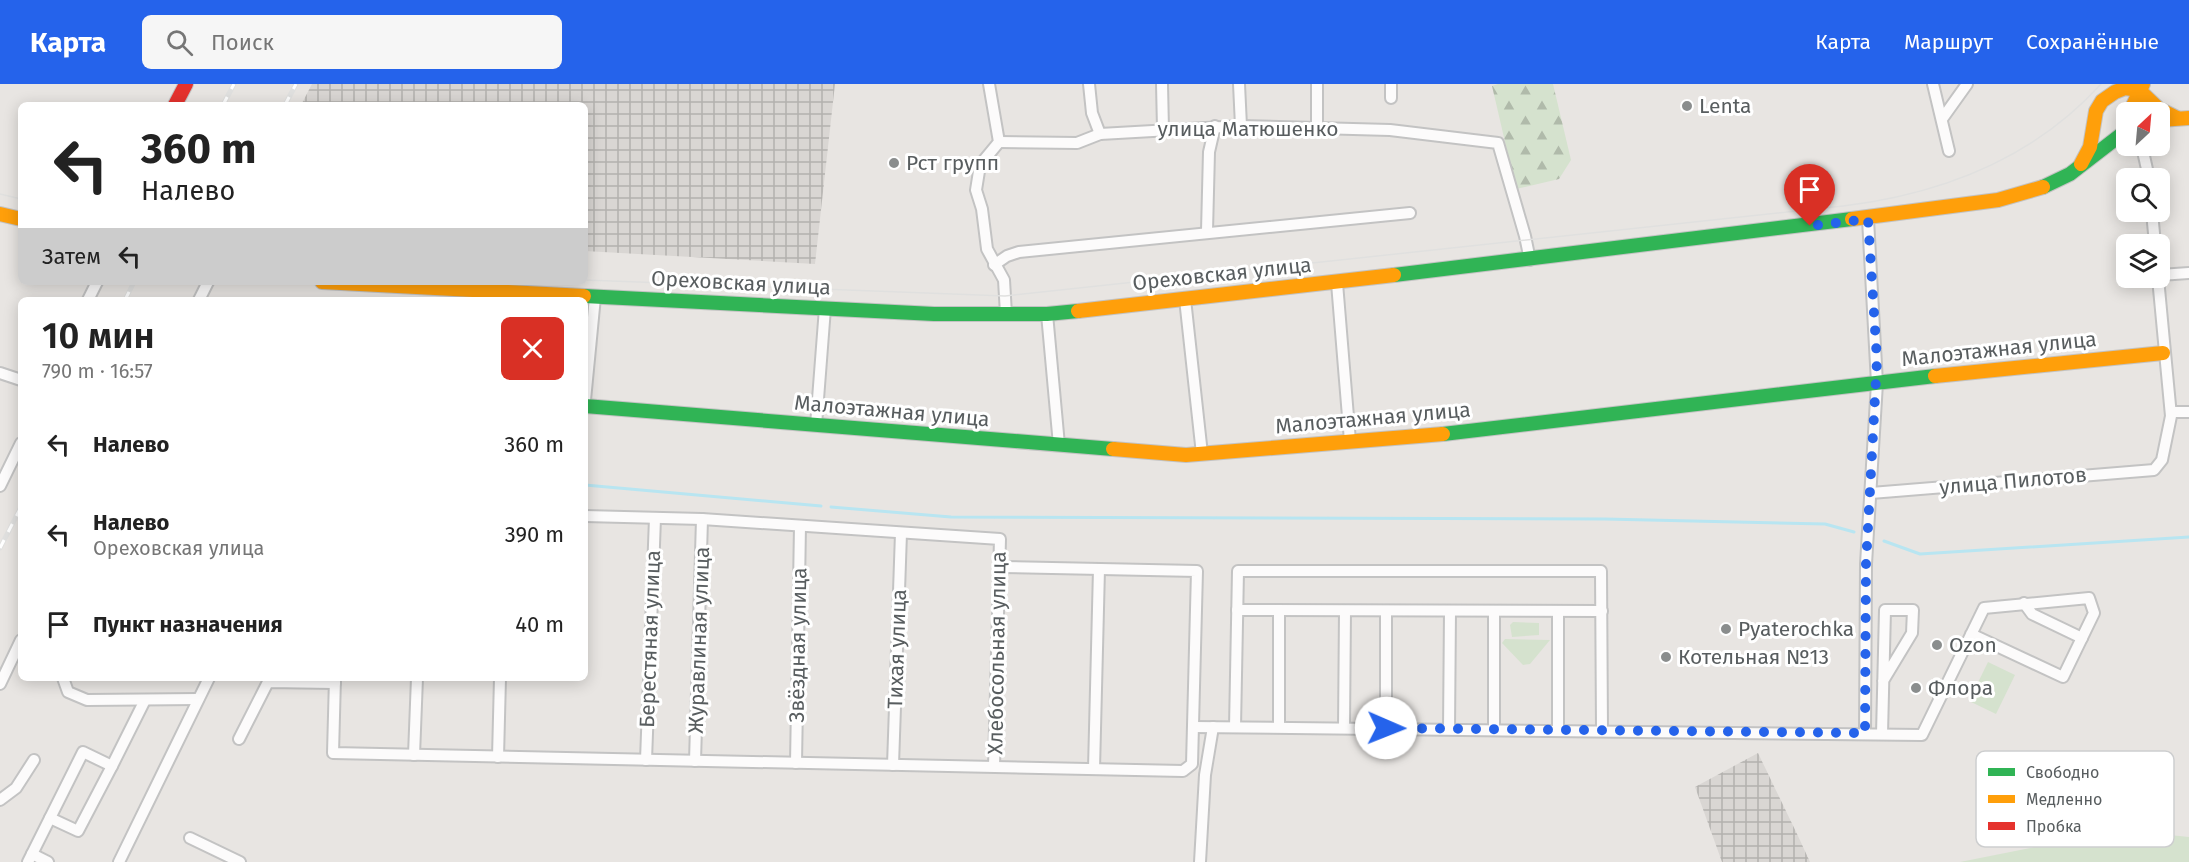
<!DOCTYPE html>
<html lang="ru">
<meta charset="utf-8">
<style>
:root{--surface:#fff;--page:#f6f6f6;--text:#222;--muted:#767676;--accent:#2563eb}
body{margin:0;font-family:"Fira Sans",sans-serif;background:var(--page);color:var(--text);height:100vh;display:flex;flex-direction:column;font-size:22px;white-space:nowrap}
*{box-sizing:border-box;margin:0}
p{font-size:20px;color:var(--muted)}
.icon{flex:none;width:33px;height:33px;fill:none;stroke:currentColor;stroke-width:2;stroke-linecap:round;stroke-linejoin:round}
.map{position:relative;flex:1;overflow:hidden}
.side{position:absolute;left:18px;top:213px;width:570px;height:384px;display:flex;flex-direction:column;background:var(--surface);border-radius:9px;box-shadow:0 3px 15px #0003}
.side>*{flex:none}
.guide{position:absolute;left:18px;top:18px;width:570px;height:183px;border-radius:9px;box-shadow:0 3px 15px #0003;background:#fff;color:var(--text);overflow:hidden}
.needle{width:39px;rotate:26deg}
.tools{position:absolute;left:2116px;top:18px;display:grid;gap:12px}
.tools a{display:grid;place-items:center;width:54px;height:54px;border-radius:9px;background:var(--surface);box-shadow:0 3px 15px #0003;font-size:30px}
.pin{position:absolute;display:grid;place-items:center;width:51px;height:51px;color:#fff;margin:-62px -26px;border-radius:50% 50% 50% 0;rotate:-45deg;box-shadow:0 0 6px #0007}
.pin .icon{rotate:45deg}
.me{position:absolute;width:66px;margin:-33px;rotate:91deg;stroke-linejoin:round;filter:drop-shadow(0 0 4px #0008)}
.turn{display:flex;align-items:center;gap:21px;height:126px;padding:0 24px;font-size:27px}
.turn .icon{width:78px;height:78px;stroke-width:2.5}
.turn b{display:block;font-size:42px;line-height:51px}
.then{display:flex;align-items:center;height:57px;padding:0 24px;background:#0003;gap:12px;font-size:22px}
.round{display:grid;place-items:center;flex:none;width:63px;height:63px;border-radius:9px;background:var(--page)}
.overview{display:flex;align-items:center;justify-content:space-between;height:102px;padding:0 24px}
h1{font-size:36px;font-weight:600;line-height:45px}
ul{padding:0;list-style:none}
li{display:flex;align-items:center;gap:18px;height:90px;padding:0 24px}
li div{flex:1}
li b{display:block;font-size:22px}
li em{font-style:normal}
header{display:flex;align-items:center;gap:36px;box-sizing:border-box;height:84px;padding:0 30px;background:var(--accent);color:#fff}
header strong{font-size:28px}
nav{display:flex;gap:33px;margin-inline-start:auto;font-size:21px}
.search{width:420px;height:54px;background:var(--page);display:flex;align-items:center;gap:15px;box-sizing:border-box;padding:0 21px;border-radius:9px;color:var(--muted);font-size:22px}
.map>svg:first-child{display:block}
.industrial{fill:url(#industrial-grid)}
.forest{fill:url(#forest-firs)}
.park{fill:#d5e2ce}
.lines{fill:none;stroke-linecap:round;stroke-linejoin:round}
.stream{stroke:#b8e5f1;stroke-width:3}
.street-casing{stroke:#c3c3c3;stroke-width:14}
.fast-casing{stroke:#c3c3c3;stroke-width:16}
.slow-casing{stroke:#c3c3c3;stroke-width:16}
.jam-casing{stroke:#c3c3c3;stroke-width:16}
.street{stroke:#fcfbfb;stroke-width:10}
.fast{stroke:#30b455;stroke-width:14}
.slow{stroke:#ff9f0a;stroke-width:14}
.jam{stroke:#e5322d;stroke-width:14}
.tram{stroke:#e0e0df;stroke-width:1.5}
.rail-casing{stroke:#e0e0df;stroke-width:5}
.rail{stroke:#fff;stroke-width:3;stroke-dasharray:9;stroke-linecap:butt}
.route{stroke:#2563eb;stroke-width:10;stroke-dasharray:0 18}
.poi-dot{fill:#8a8d8d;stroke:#fff;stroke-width:2}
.labels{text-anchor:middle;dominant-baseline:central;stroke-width:6;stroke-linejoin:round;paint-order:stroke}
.poi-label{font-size:21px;fill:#585d5f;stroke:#fff;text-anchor:start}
.street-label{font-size:21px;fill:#585d5f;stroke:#fff}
.key{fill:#fff;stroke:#cdcecf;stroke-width:1.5}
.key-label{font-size:16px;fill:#585d5f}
</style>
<header>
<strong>Карта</strong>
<div class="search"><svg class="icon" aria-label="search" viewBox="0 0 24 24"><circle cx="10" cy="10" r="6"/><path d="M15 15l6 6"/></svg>Поиск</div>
<nav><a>Карта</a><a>Маршрут</a><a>Сохранённые</a></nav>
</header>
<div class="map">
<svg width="2189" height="778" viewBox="0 0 2189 778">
<defs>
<pattern id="industrial-grid" width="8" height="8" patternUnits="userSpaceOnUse" patternTransform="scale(1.5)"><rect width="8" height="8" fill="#d9d6d3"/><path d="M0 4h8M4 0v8" fill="none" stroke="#b3b1ae"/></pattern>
<pattern id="forest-firs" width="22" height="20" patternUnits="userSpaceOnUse" patternTransform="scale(1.5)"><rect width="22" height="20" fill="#d5e2ce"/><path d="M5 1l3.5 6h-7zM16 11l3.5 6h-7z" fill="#b0baaa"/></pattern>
</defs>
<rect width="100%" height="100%" fill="#e8e5e2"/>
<!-- industrial -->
<g class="industrial">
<path d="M312,0H835L815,180L585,167V21H301Z"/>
<path d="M1758,669L1798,752L1810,778H1722L1695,703Z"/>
</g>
<!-- forest -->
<path class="forest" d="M1498,0H1553L1571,76L1559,95L1516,105L1492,2Z"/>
<!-- park -->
<g class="park">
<path d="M1513,538L1539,539V551L1512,553L1510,541Z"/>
<path d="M1505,555L1550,556L1530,580L1523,581L1502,559Z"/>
<path d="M1988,578L2015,591L1996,630L1969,617Z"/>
<path d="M2120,746L2189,753V778H1960Z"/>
</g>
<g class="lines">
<!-- stream -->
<g class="stream">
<path d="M585,401L821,422"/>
<path d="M831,423L951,433L1605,435L1825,440L1854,448"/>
<path d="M1884,457L1920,470L2189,453"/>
</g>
<!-- street casing -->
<g class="street-casing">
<g id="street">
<path d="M989,0L999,58L980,81L976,106L982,125L987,165L1004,196L1006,230"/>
<path d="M1089,0L1092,29L1100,50"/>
<path d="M1162,0L1163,45"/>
<path d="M1239,0L1241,42"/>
<path d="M1933,0L1949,67"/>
<path d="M1391,14V0"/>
<path d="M1942,35L1967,0"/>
<path d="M1317,44V0"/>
<path d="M999,58L1077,59L1100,50L1241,42L1390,46L1498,59L1525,152L1530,176"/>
<path d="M2142,63L2149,94"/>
<path d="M2152,128L2155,160"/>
<path d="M1207,147L1209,68L1215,42"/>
<path d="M994,181L1007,172L1019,168L1410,129"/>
<path d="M2160,191L2189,189"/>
<path d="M1337,199L1350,357"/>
<path d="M1185,215L1202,370"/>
<path d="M88,216L97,198"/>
<path d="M199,216L208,198"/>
<path d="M1047,230L1059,361"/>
<path d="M0,289L21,296"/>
<path d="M585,316L595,213"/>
<path d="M2171,328H2189"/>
<path d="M816,341L825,224"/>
<path d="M0,402L21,359"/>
<path d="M1871,409L2154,386L2162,376L2171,332L2158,194"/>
<path d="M585,432L702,435L1000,455L994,682"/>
<path d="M2024,519L2032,530L2082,554"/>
<path d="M1237,526L1602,527"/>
<path d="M1279,527V643"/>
<path d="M1386,527V644"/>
<path d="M1494,527V645"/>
<path d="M1558,527V646"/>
<path d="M63,594L68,608L87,616L198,615"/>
<path d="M335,594L333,669L1183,687L1192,680L1197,487L1001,483"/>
<path d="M0,600L21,556"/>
<path d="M1193,643L1922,651L1984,524L2089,514L2094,529L2063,593L1971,550"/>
<path d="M1235,643L1238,487H1601L1602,646"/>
<path d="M1344,644L1345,527"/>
<path d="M1449,645L1450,527"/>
<path d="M1865,649L1866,480L1877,299L1868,135"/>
<path d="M1882,650L1885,526H1913L1912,549L1883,597"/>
<path d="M239,655L268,598L335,599"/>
<path d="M414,671L417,594"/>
<path d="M498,673L500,594"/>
<path d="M646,676L655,434"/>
<path d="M695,677L702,435"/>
<path d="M796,679L800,442"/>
<path d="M893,681L901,449"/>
<path d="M1094,685L1099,485"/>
<path d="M0,716L16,704L34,676"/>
<path d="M50,734L78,747L112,682"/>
<path d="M190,754L240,778"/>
<path d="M32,770L48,778"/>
<path d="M28,778L83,668L112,682L145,616"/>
<path d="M119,778L209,594"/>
<path d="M1200,778L1205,691L1213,643"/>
</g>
</g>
<!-- fast casing -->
<g class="fast-casing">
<g id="fast">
<path d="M2043,103L2070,90L2127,46"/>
<path d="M1394,191L1852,135"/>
<path d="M584,212L934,230H1047L1078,227"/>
<path d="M585,322L1113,365"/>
<path d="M1443,350L1935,292"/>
</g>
</g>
<!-- slow casing -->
<g class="slow-casing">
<g id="slow">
<path d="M2130,28L2143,0"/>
<path d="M2160,36L2189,34"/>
<path d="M2081,80L2090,63L2096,27L2102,17L2115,8L2125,4L2139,6L2159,25L2177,34"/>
<path d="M0,130L21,135"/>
<path d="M1852,135L1998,116L2043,103"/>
<path d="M322,198L584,212"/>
<path d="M1078,227L1394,191"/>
<path d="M1935,292L2163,269"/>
<path d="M1113,365L1186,371L1443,350"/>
</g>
</g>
<!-- jam casing -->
<g class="jam-casing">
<path id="jam" d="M175,21L186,0"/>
</g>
<!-- street -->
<use href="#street" class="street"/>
<!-- fast -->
<use href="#fast" class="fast"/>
<!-- slow -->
<use href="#slow" class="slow"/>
<!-- jam -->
<use href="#jam" class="jam"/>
<!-- tram -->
<g class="tram">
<path d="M0,110L21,115"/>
<path d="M585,196L1005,212L1843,122C1941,110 2033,75 2101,0"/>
</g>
<!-- rail casing -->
<g class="rail-casing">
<g id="rail">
<path d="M223,21L234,0"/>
<path d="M285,21L296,0"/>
<path d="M125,216L134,198"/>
<path d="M0,464L21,423"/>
</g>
</g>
<!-- rail -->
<use href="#rail" class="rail"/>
</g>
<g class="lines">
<!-- route -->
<path class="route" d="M1386,644L1865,649L1866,480L1877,276L1868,135L1810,142"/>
</g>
<!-- markers -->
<g class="poi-dot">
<circle cx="1687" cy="22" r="6"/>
<circle cx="894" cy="79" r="6"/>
<circle cx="1726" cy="545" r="6"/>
<circle cx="1937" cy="561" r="6"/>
<circle cx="1666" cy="573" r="6"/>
<circle cx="1916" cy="604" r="6"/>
</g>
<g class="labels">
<!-- poi labels -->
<g class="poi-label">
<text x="1699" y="22">Lenta</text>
<text x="906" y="79">Рст групп</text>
<text x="1738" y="545">Pyaterochka</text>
<text x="1949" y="561">Ozon</text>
<text x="1678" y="573">Котельная №13</text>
<text x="1928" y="604">Флора</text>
</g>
<!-- street labels -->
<g class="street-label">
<text x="1248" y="45">улица Матюшенко</text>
<text transform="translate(1222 190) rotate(-6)">Ореховская улица</text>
<text transform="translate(741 199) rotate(3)">Ореховская улица</text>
<text transform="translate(1999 265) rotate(-6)">Малоэтажная улица</text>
<text transform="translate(892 327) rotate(5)">Малоэтажная улица</text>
<text transform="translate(1373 334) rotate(-5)">Малоэтажная улица</text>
<text transform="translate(2013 397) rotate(-5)">улица Пилотов</text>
<text transform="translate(650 555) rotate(-88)">Берестяная улица</text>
<text transform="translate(699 556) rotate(-88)">Журавлиная улица</text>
<text transform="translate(798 561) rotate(-89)">Звёздная улица</text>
<text transform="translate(897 565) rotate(-88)">Тихая улица</text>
<text transform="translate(997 569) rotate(-89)">Хлебосольная улица</text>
</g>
</g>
<!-- legend -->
<rect x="1976" y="667" width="198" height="96" rx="9" class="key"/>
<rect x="1988" y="684" width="27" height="8" fill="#30b455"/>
<rect x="1988" y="711" width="27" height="8" fill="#ff9f0a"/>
<rect x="1988" y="738" width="27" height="8" fill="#e5322d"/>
<g class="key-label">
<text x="2026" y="694">Свободно</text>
<text x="2026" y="721">Медленно</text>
<text x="2026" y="748">Пробка</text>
</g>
</svg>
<div class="tools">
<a><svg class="needle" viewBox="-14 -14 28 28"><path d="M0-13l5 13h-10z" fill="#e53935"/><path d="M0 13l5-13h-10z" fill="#767676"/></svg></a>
<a><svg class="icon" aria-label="search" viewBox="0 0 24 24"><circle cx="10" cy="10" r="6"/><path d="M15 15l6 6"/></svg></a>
<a><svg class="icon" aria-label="layers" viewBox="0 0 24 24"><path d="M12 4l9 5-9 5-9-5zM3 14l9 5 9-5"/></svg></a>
</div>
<div class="pin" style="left:1810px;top:142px;background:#d93025"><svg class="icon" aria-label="arrive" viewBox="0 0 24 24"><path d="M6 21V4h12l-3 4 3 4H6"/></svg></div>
<svg class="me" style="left:1386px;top:644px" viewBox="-20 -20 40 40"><circle r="19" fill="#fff"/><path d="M0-13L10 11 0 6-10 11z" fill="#2563eb"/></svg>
<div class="guide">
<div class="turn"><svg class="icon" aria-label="left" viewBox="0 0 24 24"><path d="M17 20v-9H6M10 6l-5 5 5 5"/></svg><div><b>360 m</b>Налево</div></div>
<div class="then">Затем<svg class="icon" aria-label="left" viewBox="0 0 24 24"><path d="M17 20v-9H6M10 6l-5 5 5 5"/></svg></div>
</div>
<section class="side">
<div class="overview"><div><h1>10 мин</h1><p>790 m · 16:57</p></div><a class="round" style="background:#d93025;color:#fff"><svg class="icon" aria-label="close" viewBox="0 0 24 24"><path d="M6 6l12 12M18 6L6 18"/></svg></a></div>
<ul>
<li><svg class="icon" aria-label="left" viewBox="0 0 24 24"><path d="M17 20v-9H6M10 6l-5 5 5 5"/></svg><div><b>Налево</b></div><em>360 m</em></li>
<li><svg class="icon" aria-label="left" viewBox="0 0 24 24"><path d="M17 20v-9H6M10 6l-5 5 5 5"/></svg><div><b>Налево</b><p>Ореховская улица</p></div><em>390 m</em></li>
<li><svg class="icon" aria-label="arrive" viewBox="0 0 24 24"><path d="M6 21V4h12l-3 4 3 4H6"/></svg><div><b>Пункт назначения</b></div><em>40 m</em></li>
</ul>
</section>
</div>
